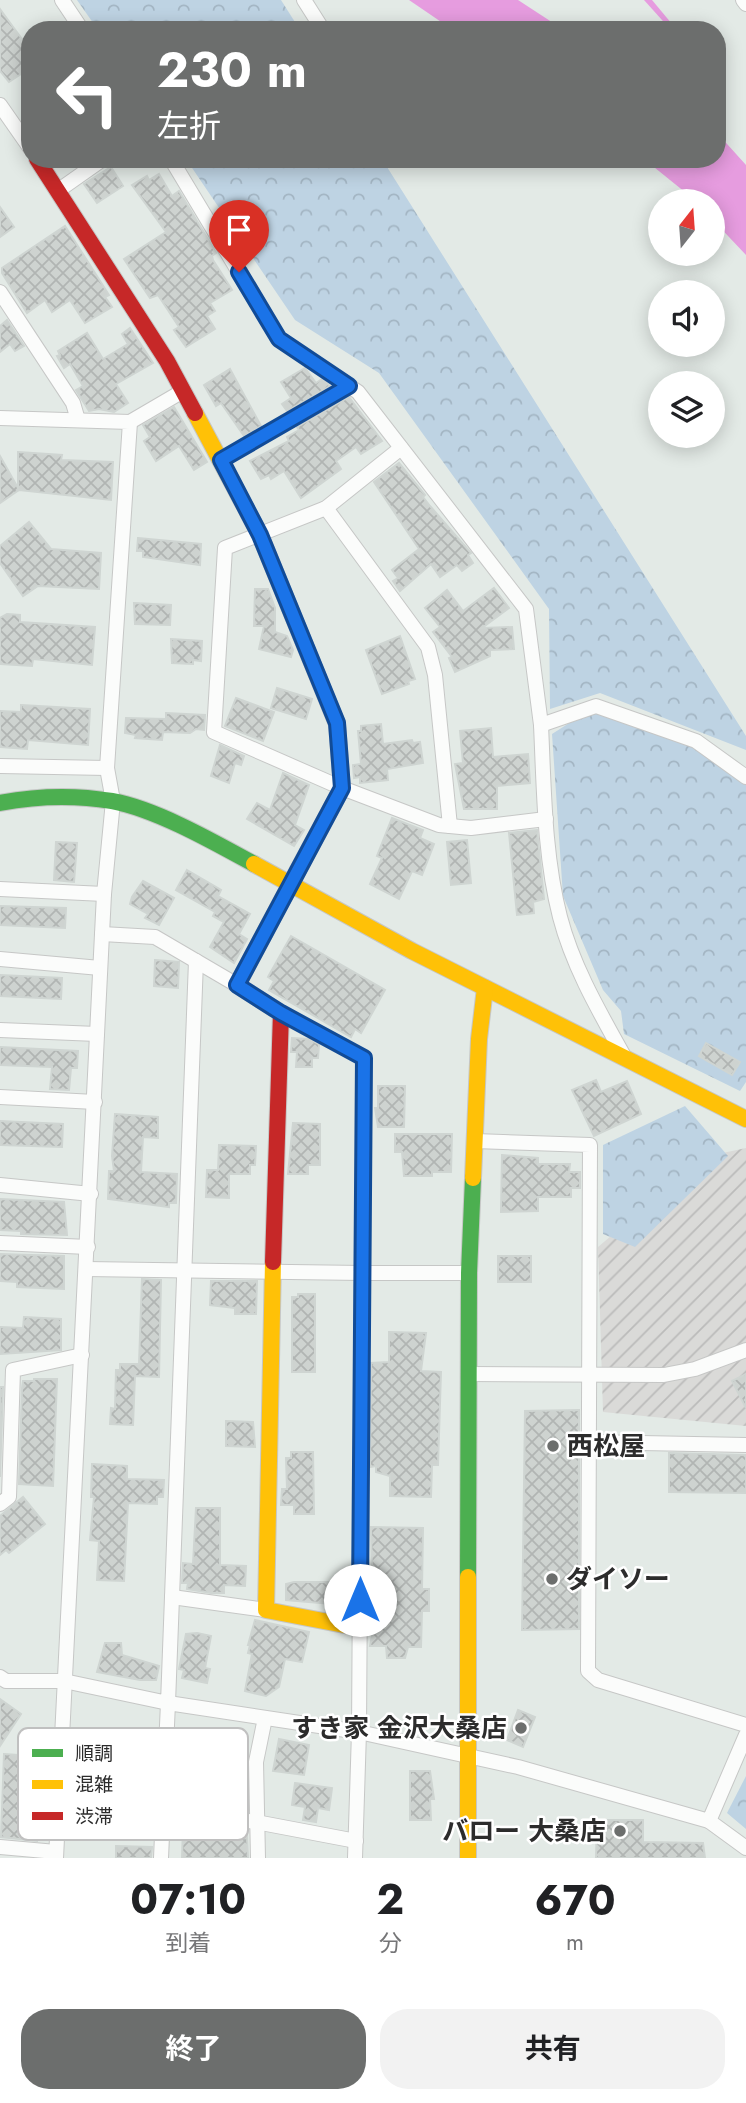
<!DOCTYPE html>
<html lang="ja">
<meta charset="utf-8">
<style>
:root{--surface:#fff;--page:#f2f2f2;--text:#202124;--muted:#757577;--accent:#6c6e6d}
body{margin:0;font-family:Jost,"Noto Sans JP",sans-serif;background:var(--page);color:var(--text);height:100vh;display:flex;flex-direction:column;font-size:26px;white-space:nowrap}
*{box-sizing:border-box;margin:0}
p{font-size:23px;color:var(--muted)}
.icon{flex:none;width:38px;height:38px;fill:none;stroke:currentColor;stroke-width:2;stroke-linecap:round;stroke-linejoin:round}
.map{position:relative;height:1858px;overflow:hidden}
.side{display:flex;flex-direction:column;background:var(--surface);flex:1}
.side>*{flex:none}
.top-card{position:absolute;left:21px;top:21px;width:705px;height:147px;border-radius:28px;box-shadow:0 4px 18px #0003;background:#6c6e6d;color:#fff;overflow:hidden}
.needle{width:46px;rotate:17deg}
.controls{position:absolute;left:648px;top:189px;display:grid;gap:14px}
.controls a{display:grid;place-items:center;width:77px;height:77px;border-radius:50%;background:var(--surface);box-shadow:0 4px 18px #0003;font-size:35px}
.pin{position:absolute;display:grid;place-items:center;width:60px;height:60px;color:#fff;margin:-72px -30px;border-radius:50% 50% 50% 0;rotate:-45deg;box-shadow:0 0 7px #0007}
.pin .icon{rotate:45deg}
.me{position:absolute;width:77px;margin:-38px;rotate:0deg;stroke-linejoin:round;filter:drop-shadow(0 0 5px #0008)}
.turn{display:flex;align-items:center;gap:24px;height:147px;padding:0 21px;font-size:32px}
.turn .icon{width:91px;height:91px;stroke-width:2.5}
.turn b{display:block;font-size:49px;line-height:60px}
.eta{display:flex;justify-content:space-evenly;align-items:center;height:119px;text-align:center}
.eta b{font-size:42px;font-weight:700;line-height:49px}
.cta{display:flex;gap:14px;margin-top:auto;padding:14px 21px}
.cta a{flex:1;height:80px;border-radius:28px;background:var(--accent);color:#fff;font-size:28px;font-weight:700;line-height:80px;text-align:center}
.cta a+a{background:var(--page);color:var(--text)}
.map>svg:first-child{display:block}
.industrial{fill:url(#industrial-furrows)}
.park{fill:url(#park-crowns)}
.water{fill:#e69cdf}
.building{fill:url(#building-cross-hatch);stroke:#cfd5d2;stroke-width:2}
.lines{fill:none;stroke-linecap:round;stroke-linejoin:round}
.street-casing{stroke:#c6c7c6;stroke-width:16}
.fast-casing{stroke:#c6c7c6;stroke-width:18}
.slow-casing{stroke:#c6c7c6;stroke-width:18}
.jam-casing{stroke:#c6c7c6;stroke-width:18}
.street{stroke:#fbfcfb;stroke-width:14}
.fast{stroke:#4caf50;stroke-width:16}
.slow{stroke:#ffc107;stroke-width:16}
.jam{stroke:#c62828;stroke-width:16}
.route-casing{stroke:#114b97;stroke-width:18}
.route{stroke:#1a73e8;stroke-width:12}
.poi-dot{fill:#6c6e6d;stroke:#fff;stroke-width:2.5}
.labels{text-anchor:middle;dominant-baseline:central;stroke-width:5;stroke-linejoin:round;paint-order:stroke}
.poi-label{font-size:26px;font-weight:bold;fill:#2c2c2c;stroke:#fff;text-anchor:start}
.key{fill:#fff;stroke:#c0c0c0;stroke-width:2}
.key-label{font-size:19px;fill:#2c2c2c}
</style>
<div class="map">
<svg width="746" height="1858" viewBox="0 0 746 1858">
<defs>
<pattern id="industrial-furrows" width="10" height="10" patternUnits="userSpaceOnUse" patternTransform="scale(1.75)"><rect width="10" height="10" fill="#dadad8"/><path d="M-1 1l2-2M0 10L10 0M9 11l2-2" fill="none" stroke="#bbbbba"/></pattern>
<pattern id="park-crowns" width="20" height="18" patternUnits="userSpaceOnUse" patternTransform="scale(1.75)"><rect width="20" height="18" fill="#bed3e3"/><path d="M2 6a3 3 0 1 1 6 0M12 15a3 3 0 1 1 6 0" fill="none" stroke="#a3b5c3"/></pattern>
<pattern id="building-cross-hatch" width="8" height="8" patternUnits="userSpaceOnUse" patternTransform="scale(1.75)"><rect width="8" height="8" fill="#ced3d0"/><path d="M0 0l8 8M0 8l8-8" fill="none" stroke="#b1b5b3"/></pattern>
</defs>
<rect width="100%" height="100%" fill="#e3eae6"/>
<!-- industrial -->
<path class="industrial" d="M746,1148V1426L603,1412L598,1247L704,1157Z"/>
<!-- park -->
<g class="park">
<path d="M77,0H281L300,30H98Z"/>
<path d="M186,159H382L746,736V750L600,693L550,709L549,609L379,373L295,320Z"/>
<path d="M596,706L696,741L746,777V1082L740,1091L624,1034L621,1011L603,990L563,896L552,734Z"/>
<path d="M685,1106L728,1156L635,1247L603,1234V1145Z"/>
<path d="M746,1776V1829L727,1813Z"/>
</g>
<!-- water -->
<g class="water">
<path d="M409,0H518L564,30H453Z"/>
<path d="M644,0H652L677,30H671Z"/>
<path d="M718,134L746,165V255L712,219V201H696L644,159H718Z"/>
</g>
<!-- building -->
<g class="building">
<path d="M0,9L30,50V68L9,82L0,71Z"/>
<path d="M111,167L123,186L97,203L84,184Z"/>
<path d="M159,174L172,196L179,191L216,253L212,256L213,260L232,290L210,303L215,311L207,316L215,329L186,347L174,330L179,327L158,295L150,298L124,259L166,232L132,185L147,176L149,180Z"/>
<path d="M0,207L14,227L0,237Z"/>
<path d="M65,226L109,295L105,297L112,307L85,323L70,300L52,312L45,300L27,313L2,273V268Z"/>
<path d="M7,320L24,346L15,351L10,344L0,352V326Z"/>
<path d="M130,328L153,363L116,384L128,403L114,412L99,409L89,411L76,390L83,386L70,364L64,368L57,356L60,355L58,351L87,333L103,359L128,344L122,334Z"/>
<path d="M305,368L316,383L322,379L330,386L287,411L282,404L291,398L281,382Z"/>
<path d="M230,369L261,426L244,436L221,403L216,406L204,385Z"/>
<path d="M349,397L382,441L361,454L356,447L336,461L341,469L301,498L284,471L271,479L269,475L261,479L250,461L289,441L287,437L299,430L297,427Z"/>
<path d="M174,407L207,462L194,470L179,446L156,461L144,441L150,437L143,425Z"/>
<path d="M18,452L62,455L61,460L113,462L111,500L19,490L0,503V456L18,488Z"/>
<path d="M399,463L425,495L423,497L430,506L471,553L468,555L473,563L462,571L457,565L440,577L431,564L400,591L393,581L398,578L392,570L419,549L374,482Z"/>
<path d="M29,522L51,549L101,553L99,589L38,586L23,596L0,563V546Z"/>
<path d="M138,538L201,544L200,565L143,557V551H137Z"/>
<path d="M494,588L509,608L482,628L512,627L514,649L490,650V656L455,672L449,658L452,657L433,632L440,627L425,608L447,590L463,611Z"/>
<path d="M255,589H268L275,608V632L287,636L293,650L291,657L259,649L264,626H254Z"/>
<path d="M134,603L171,605L170,625L135,624Z"/>
<path d="M7,614L20,615V622L95,627L92,665L33,659L32,666L0,664V618Z"/>
<path d="M400,636L415,679L408,681L409,684L382,694L366,650Z"/>
<path d="M171,639L202,641L201,661L193,660V664L172,663Z"/>
<path d="M277,688L312,699L306,719L271,708Z"/>
<path d="M236,698L274,712L263,741L225,726Z"/>
<path d="M21,705L90,709L88,745L28,740L27,749L0,747V711L21,712Z"/>
<path d="M166,713L205,715L204,730L196,729L190,733L163,732L162,740L135,738L136,735L125,733L126,718L166,719Z"/>
<path d="M381,724L383,744L412,740L413,743L420,742L423,763L387,769L388,780L360,783V777L354,778L353,765L361,764L358,731H361V726Z"/>
<path d="M491,728L493,757L528,754L530,783L497,786V809H464L455,764L463,763L460,731Z"/>
<path d="M220,745L244,756L241,765L235,763L229,783L211,776Z"/>
<path d="M283,773L309,785L295,825L304,830L294,846L247,819L257,803L270,810Z"/>
<path d="M392,818L423,830L420,838L434,844L422,875L412,871L399,899L370,884L382,858L377,856Z"/>
<path d="M537,830L544,899L533,902L534,913L517,915L509,833Z"/>
<path d="M467,840L471,883L451,885L447,842Z"/>
<path d="M56,842L77,843L74,882L54,880Z"/>
<path d="M187,870L221,890L218,896L250,914L239,934L247,939L234,963L210,947L224,922L213,916L215,912L176,890Z"/>
<path d="M143,881L174,898L159,925L145,918L148,914L130,904L132,897Z"/>
<path d="M0,906L66,908L65,928L0,925Z"/>
<path d="M291,936L385,990L361,1033L355,1029L351,1037L269,990L274,981L268,977Z"/>
<path d="M155,960L179,962L178,988L154,986Z"/>
<path d="M0,975L62,978L61,999L0,996Z"/>
<path d="M292,1038L309,1039L319,1044L318,1058H312V1067H296L297,1052H291Z"/>
<path d="M706,1043L740,1062L732,1075L699,1056Z"/>
<path d="M0,1047L78,1051L77,1068H71L69,1090L50,1089L52,1067L0,1065Z"/>
<path d="M596,1080L601,1092L627,1081L641,1114L594,1136L572,1090Z"/>
<path d="M378,1086H405L404,1127H378L375,1108H378Z"/>
<path d="M115,1114L158,1117V1138L143,1137L141,1172L177,1174L176,1203H169V1207L108,1199L109,1171H114L112,1156Z"/>
<path d="M0,1121L63,1124L62,1147L0,1145Z"/>
<path d="M293,1123L320,1124V1165H308V1174H288Z"/>
<path d="M395,1134H452L451,1172H432V1176H404L402,1152H395Z"/>
<path d="M219,1145L256,1146L255,1165H250V1174H229V1198L206,1197L207,1170H218Z"/>
<path d="M502,1155L538,1158V1164H570L569,1172H580V1188H571V1197H538V1211L501,1212Z"/>
<path d="M0,1199L64,1202L67,1235L21,1234V1231L0,1230Z"/>
<path d="M0,1254L64,1256V1289L17,1287V1282L0,1281Z"/>
<rect x="498" y="1256" width="33" height="26"/>
<path d="M142,1279L161,1280L159,1377L135,1376L133,1425L110,1424L111,1408L115,1409L116,1370H120V1364H139Z"/>
<path d="M211,1281H257L256,1314H235V1308L210,1305Z"/>
<path d="M298,1294H315V1372H292V1297H298Z"/>
<path d="M24,1317L61,1319V1350L0,1354V1327L23,1328Z"/>
<path d="M389,1332L426,1333L421,1371L441,1372L438,1465H432L431,1497L390,1496V1476L376,1472V1466L370,1467L371,1363L389,1362Z"/>
<path d="M746,1374V1408L732,1381Z"/>
<path d="M34,1379H57L53,1486L19,1484L22,1388L23,1381H34Z"/>
<path d="M0,1387H3L0,1477Z"/>
<path d="M579,1410V1629L522,1630L525,1411Z"/>
<path d="M226,1421L253,1422L255,1447L226,1446Z"/>
<path d="M291,1452H313L314,1514H294V1505H281L282,1489H287L286,1458H291Z"/>
<path d="M669,1453L746,1455V1493L669,1492Z"/>
<path d="M92,1464L127,1466V1479L164,1480L163,1497H157V1504L128,1503L124,1581L97,1580L99,1541L90,1540L94,1497H91Z"/>
<path d="M23,1497L45,1524L9,1553L6,1550L0,1555V1516Z"/>
<path d="M196,1508H220V1565L246,1566L245,1586L224,1585V1593H211L187,1589L188,1583H182L183,1563L193,1564Z"/>
<path d="M371,1527L423,1528L422,1589H429V1611H422L421,1647H408L405,1658H387L386,1646H370L373,1630Z"/>
<path d="M294,1582H333L343,1585V1605L286,1600V1584Z"/>
<path d="M255,1620L309,1632L302,1662L285,1659L279,1687L266,1696L245,1691L252,1654L248,1653L250,1645H248Z"/>
<path d="M197,1633L211,1636L205,1668L210,1669L207,1683L182,1678L184,1670L179,1669L186,1634Z"/>
<path d="M105,1643H121L122,1655L159,1666L156,1680H140L97,1672Z"/>
<path d="M0,1699L21,1714L0,1746Z"/>
<path d="M518,1710L535,1717L523,1747L507,1740Z"/>
<path d="M279,1739L309,1745L304,1775L273,1771Z"/>
<path d="M4,1754L48,1757L32,1771L40,1777V1790L32,1798L39,1805L38,1817L31,1824L37,1831V1841L1,1837Z"/>
<path d="M410,1771H430L434,1799H430L431,1820H410Z"/>
<path d="M295,1783L332,1788L329,1810L318,1808L316,1822L303,1820L305,1807L292,1805Z"/>
<path d="M597,1820H643V1842L703,1843L705,1858H596Z"/>
<path d="M183,1827L236,1831V1834L247,1835L248,1858H182Z"/>
<path d="M116,1846L152,1847L151,1858H116Z"/>
</g>
<g class="lines">
<!-- street casing -->
<g class="street-casing">
<g id="street">
<path d="M62,0L82,30"/>
<path d="M304,0L323,30"/>
<path d="M743,0L746,4"/>
<path d="M0,105L30,148"/>
<path d="M171,159L279,339L358,392L526,609L541,725L596,706L696,741L746,777"/>
<path d="M59,190L103,159"/>
<path d="M0,292L73,403L78,420"/>
<path d="M0,418L130,422L107,768L113,801L104,894L56,1858"/>
<path d="M130,422L183,391"/>
<path d="M401,448L326,508L225,548L214,732L342,788L439,825L471,828L546,819"/>
<path d="M221,460L349,386"/>
<path d="M326,508L428,647L435,675L450,826"/>
<path d="M541,725C544,788 544,855 560,917C573,967 600,1013 625,1058"/>
<path d="M0,766L107,768"/>
<path d="M0,889L104,894"/>
<path d="M102,934L155,937L237,985"/>
<path d="M0,959L100,968"/>
<path d="M0,1030L97,1034"/>
<path d="M0,1097L95,1102"/>
<path d="M475,1141L590,1145L588,1671L598,1680L746,1725"/>
<path d="M0,1185L91,1194"/>
<path d="M0,1243L88,1247"/>
<path d="M86,1269L362,1273L364,1058L281,1013"/>
<path d="M469,1374L664,1375L695,1369L746,1350"/>
<path d="M589,1442L746,1445"/>
<path d="M0,1504L9,1497L13,1370L82,1355"/>
<path d="M172,1597L266,1610"/>
<path d="M0,1677L6,1681H64L168,1703L196,961"/>
<path d="M163,1809L256,1822L356,1841"/>
<path d="M709,1821L746,1848"/>
<path d="M0,1847L56,1852"/>
<path d="M161,1858L168,1703L359,1732L518,1767L709,1821L746,1735"/>
<path d="M258,1858L256,1762L265,1718"/>
<path d="M355,1858L359,1732L362,1273H469"/>
</g>
</g>
<!-- fast casing -->
<g class="fast-casing">
<g id="fast">
<path d="M0,803C36,796 76,795 112,801C156,809 214,842 254,864"/>
<path d="M468,1577L469,1273L473,1178"/>
</g>
</g>
<!-- slow casing -->
<g class="slow-casing">
<g id="slow">
<path d="M195,413L260,535L337,724L342,788L298,870"/>
<path d="M254,864L412,951L746,1119"/>
<path d="M473,1178L479,1039L485,988"/>
<path d="M273,1262L266,1610L360,1628"/>
<path d="M468,1858V1577"/>
</g>
</g>
<!-- jam casing -->
<g class="jam-casing">
<g id="jam">
<path d="M37,159L167,361L195,413"/>
<path d="M273,1262L281,1013L237,985L298,870"/>
</g>
</g>
<!-- street -->
<use href="#street" class="street"/>
<!-- fast -->
<use href="#fast" class="fast"/>
<!-- slow -->
<use href="#slow" class="slow"/>
<!-- jam -->
<use href="#jam" class="jam"/>
</g>
<g class="lines">
<!-- route casing -->
<g class="route-casing">
<path id="route" d="M239,272L279,339L349,386L221,460L260,535L337,723L342,788L237,985L281,1013L364,1058L360,1600"/>
</g>
<!-- route -->
<use href="#route" class="route"/>
</g>
<!-- markers -->
<g class="poi-dot">
<circle cx="553" cy="1446" r="7"/>
<circle cx="552" cy="1579" r="7"/>
<circle cx="521" cy="1728" r="7"/>
<circle cx="620" cy="1831" r="7"/>
</g>
<g class="labels">
<!-- poi labels -->
<g class="poi-label">
<text x="567" y="1446">西松屋</text>
<text x="566" y="1579">ダイソー</text>
<text x="507" y="1728" text-anchor="end">すき家 金沢大桑店</text>
<text x="606" y="1831" text-anchor="end">バロー 大桑店</text>
</g>
</g>
<!-- legend -->
<rect x="18" y="1728" width="230" height="112" rx="10" class="key"/>
<rect x="32" y="1749" width="31" height="8" fill="#4caf50"/>
<rect x="32" y="1780" width="31" height="9" fill="#ffc107"/>
<rect x="32" y="1812" width="31" height="8" fill="#c62828"/>
<g class="key-label">
<text x="75" y="1760">順調</text>
<text x="75" y="1791">混雑</text>
<text x="75" y="1823">渋滞</text>
</g>
</svg>
<div class="controls">
<a><svg class="needle" viewBox="-14 -14 28 28"><path d="M0-13l5 13h-10z" fill="#e53935"/><path d="M0 13l5-13h-10z" fill="#757577"/></svg></a>
<a><svg class="icon" aria-label="sound" viewBox="0 0 24 24"><path d="M4 9h4l5-4v14l-5-4H4zM17 9q2 3 0 6"/></svg></a>
<a><svg class="icon" aria-label="layers" viewBox="0 0 24 24"><path d="M12 4l9 5-9 5-9-5zM3 14l9 5 9-5"/></svg></a>
</div>
<div class="pin" style="left:239px;top:272px;background:#d93025"><svg class="icon" aria-label="arrive" viewBox="0 0 24 24"><path d="M6 21V4h12l-3 4 3 4H6"/></svg></div>
<svg class="me" style="left:360px;top:1600px" viewBox="-20 -20 40 40"><circle r="19" fill="#fff"/><path d="M0-13L10 11 0 6-10 11z" fill="#1a73e8"/></svg>
<div class="top-card">
<div class="turn"><svg class="icon" aria-label="left" viewBox="0 0 24 24"><path d="M17 20v-9H6M10 6l-5 5 5 5"/></svg><div><b>230 m</b>左折</div></div>
</div>
</div>
<section class="side">
<div class="eta">
<div><b>07:10</b><p>到着</p></div>
<div><b>2</b><p>分</p></div>
<div><b>670</b><p>m</p></div>
</div>
<div class="cta"><a>終了</a><a>共有</a></div>
</section>
